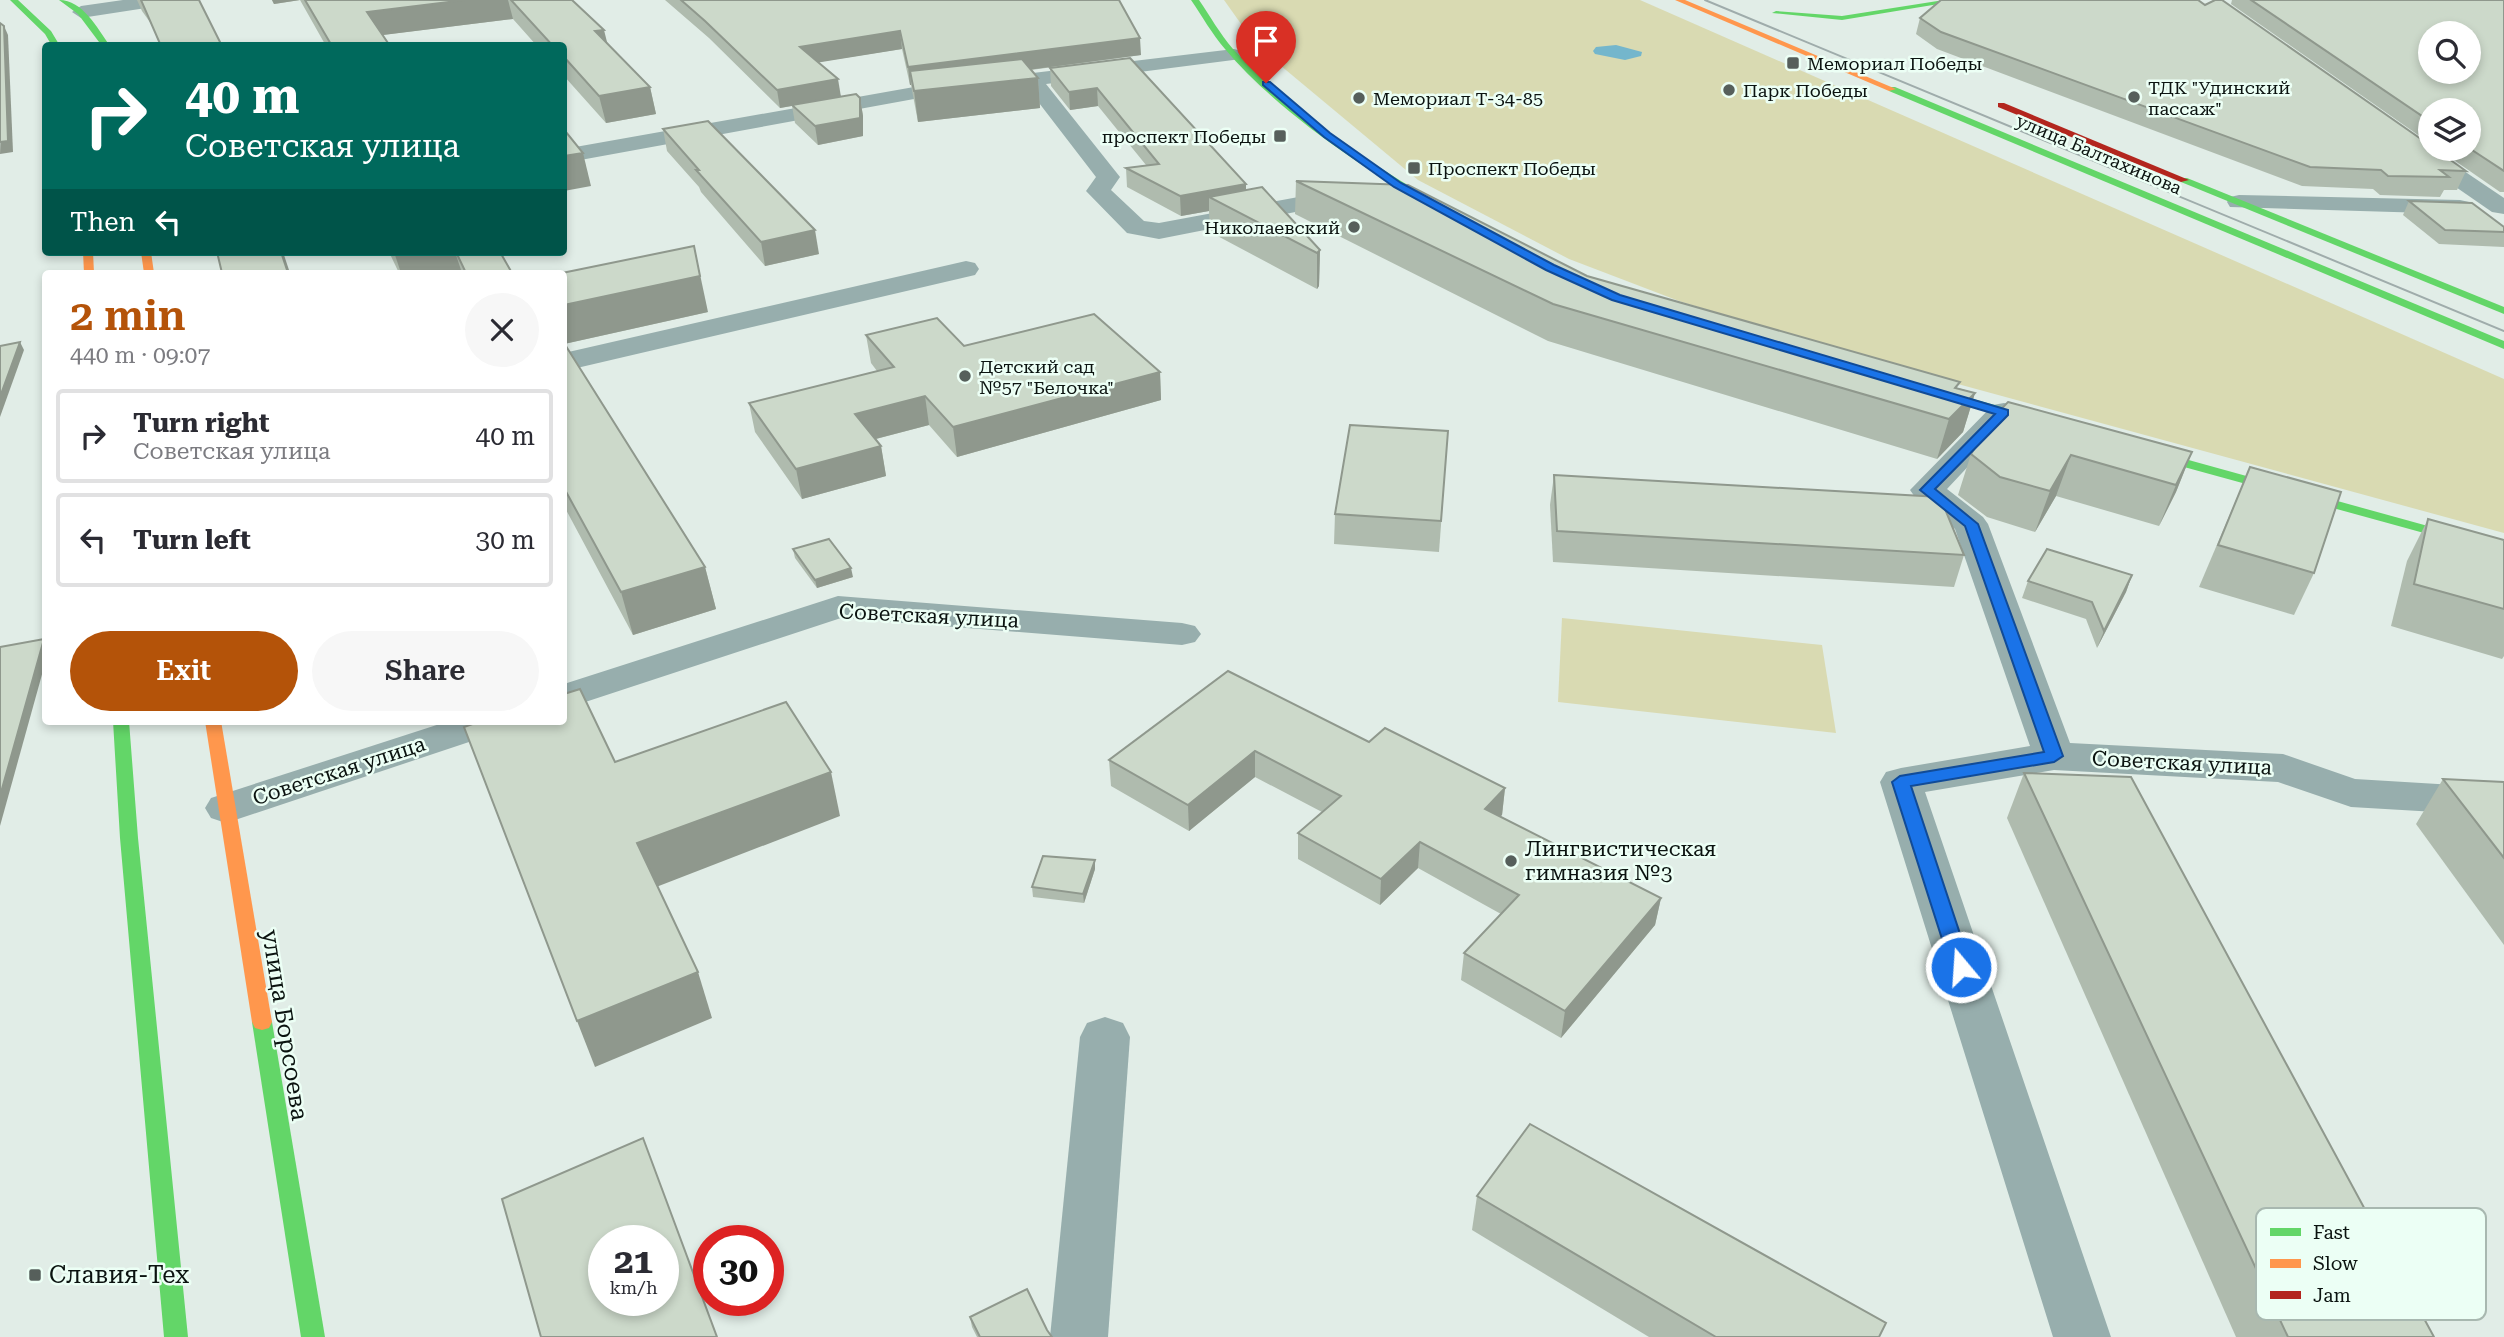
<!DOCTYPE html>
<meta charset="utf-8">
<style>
:root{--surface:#fff;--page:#f7f7f7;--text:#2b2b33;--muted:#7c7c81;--line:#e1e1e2;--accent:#b45309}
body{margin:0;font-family:"Roboto Serif",serif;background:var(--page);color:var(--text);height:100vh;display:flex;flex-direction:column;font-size:26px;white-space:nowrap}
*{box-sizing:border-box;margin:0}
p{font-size:23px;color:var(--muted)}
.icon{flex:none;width:38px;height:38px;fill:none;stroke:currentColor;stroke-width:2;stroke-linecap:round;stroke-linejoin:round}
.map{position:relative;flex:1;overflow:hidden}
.panel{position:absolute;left:42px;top:270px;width:525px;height:455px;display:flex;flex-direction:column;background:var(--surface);border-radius:7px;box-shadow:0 4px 10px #0003}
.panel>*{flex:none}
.hud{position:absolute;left:42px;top:42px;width:525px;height:214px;border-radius:7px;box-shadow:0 4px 10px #0003;background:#00695c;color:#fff;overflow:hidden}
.controls{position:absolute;left:2418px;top:21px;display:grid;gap:14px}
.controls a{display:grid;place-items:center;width:63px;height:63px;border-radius:50%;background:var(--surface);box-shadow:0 4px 10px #0003;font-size:35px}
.speed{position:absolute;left:588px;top:1225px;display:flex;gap:14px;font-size:35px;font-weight:700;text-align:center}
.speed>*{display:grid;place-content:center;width:91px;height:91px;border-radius:50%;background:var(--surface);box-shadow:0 4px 10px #0003;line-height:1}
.speed small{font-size:18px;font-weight:400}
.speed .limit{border:10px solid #d22;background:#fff;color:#111}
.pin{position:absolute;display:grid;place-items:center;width:60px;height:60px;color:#fff;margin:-72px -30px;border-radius:50% 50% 50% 0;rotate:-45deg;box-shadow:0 0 7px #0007}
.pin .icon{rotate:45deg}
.me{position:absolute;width:77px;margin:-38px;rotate:342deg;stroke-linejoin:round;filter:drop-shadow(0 0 5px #0008)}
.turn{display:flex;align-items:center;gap:24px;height:147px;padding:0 28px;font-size:32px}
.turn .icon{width:91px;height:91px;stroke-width:2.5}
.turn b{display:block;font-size:49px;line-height:60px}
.then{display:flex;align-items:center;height:66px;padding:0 28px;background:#0003;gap:14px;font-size:26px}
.round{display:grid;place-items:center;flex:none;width:74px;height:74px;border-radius:37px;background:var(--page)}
.headline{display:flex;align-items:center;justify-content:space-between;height:119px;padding:0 28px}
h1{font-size:42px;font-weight:600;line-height:52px;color:var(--accent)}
.button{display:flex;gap:14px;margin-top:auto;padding:14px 28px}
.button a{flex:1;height:80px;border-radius:42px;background:var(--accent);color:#fff;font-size:28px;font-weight:600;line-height:80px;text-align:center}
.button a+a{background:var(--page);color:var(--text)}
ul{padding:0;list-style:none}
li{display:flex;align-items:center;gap:21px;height:94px;margin:0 14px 10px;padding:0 14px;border:4px solid var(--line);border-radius:7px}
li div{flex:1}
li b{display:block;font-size:26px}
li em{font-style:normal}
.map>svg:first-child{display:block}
.green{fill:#d9dab2}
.water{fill:#74b6cc}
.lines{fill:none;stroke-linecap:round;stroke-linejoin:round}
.street{fill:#97aead;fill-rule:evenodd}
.fast{fill:#63d668;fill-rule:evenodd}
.slow{fill:#ff974d;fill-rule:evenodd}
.jam{fill:#b3261e;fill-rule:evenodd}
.tram{stroke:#9facab;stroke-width:2}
.wall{fill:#afbbae}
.shaded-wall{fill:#8f988d}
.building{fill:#ccd9ca;stroke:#8f988d;stroke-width:2;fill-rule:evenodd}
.route{fill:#1a73e8;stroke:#114b97;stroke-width:2}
.poi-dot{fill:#565f5b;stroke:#ecfff5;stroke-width:2.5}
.labels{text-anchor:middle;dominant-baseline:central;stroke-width:5;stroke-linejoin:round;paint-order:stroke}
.far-poi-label{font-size:18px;fill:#0b1310;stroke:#ecfff5;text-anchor:start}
.far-street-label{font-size:18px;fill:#0b1310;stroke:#ecfff5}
.street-label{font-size:21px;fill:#0b1310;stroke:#ecfff5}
.poi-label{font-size:21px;fill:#0b1310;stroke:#ecfff5;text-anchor:start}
.near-street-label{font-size:24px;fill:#0b1310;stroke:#ecfff5}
.near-poi-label{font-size:24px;fill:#0b1310;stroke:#ecfff5;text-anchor:start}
.key{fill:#ecfff5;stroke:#a8b8b0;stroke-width:2}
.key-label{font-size:19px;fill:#0b1310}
</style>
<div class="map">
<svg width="2504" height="1337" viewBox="0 0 2504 1337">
<rect width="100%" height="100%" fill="#e1ede7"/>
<!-- green -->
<g class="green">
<path d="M1224,0H1640L2504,379V533L1866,359L1679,301L1569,259L1418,180L1256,45Z"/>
<path d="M1562,618L1822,645L1836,733L1558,702Z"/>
</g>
<!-- water -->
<path class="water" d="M1616,45L1642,52L1641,56L1625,60L1595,54L1593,51L1596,47Z"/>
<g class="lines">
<!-- street -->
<g class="street">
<path d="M123,0H168L159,6L81,18L72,12L81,6Z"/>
<path d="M1234,49L1241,51L1244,55L1241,59L1046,84L1120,177L1111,190L1144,221L1159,223L1347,188L1356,190L1359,195L1356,200L1159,239L1127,233L1086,191L1096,177L1026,86L914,99L564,163V149L914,87Z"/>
<path d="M2419,144L2427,146L2504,198V214L2492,212L2411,156L2408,151L2411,146Z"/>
<path d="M2239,195L2460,200L2469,202L2472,207L2469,212L2460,214L2230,207L2227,202L2230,197Z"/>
<path d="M966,261L975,263L979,269L975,275L564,371V353Z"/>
<path d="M2004,403L2015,405L2019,412L1947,489L1983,517L1988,524L2070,743L2283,754L2355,779L2504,788V816L2351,807L2278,782L2054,770L1925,792L2111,1337H2053L1880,782L1886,772L1901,768L2030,746L1955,529L1915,497L1910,490L1993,405Z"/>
<path d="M838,596L1182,623L1195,626L1201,634L1195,642L1182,645L841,618L564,709V684Z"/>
<path d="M449,721H511L505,730L226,823L211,818L205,808L211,798Z"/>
<path d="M1105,1017L1123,1023L1130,1037L1108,1337H1050L1080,1037L1087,1023Z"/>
</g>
<!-- fast -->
<g class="fast">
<path d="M10,0H18L51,31L60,46H52L45,34Z"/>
<path d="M59,0C83,0 97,28 110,46H102L78,14Z"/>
<path d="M1191,0H1199C1210,16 1220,34 1233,49C1293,113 1369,164 1446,207V211H1438C1365,170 1279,113 1225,49C1212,34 1202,16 1191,0Z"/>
<path d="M1944,0H1963L1842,20L1772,13L1776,11L1842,16Z"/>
<path d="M1889,87H1895L2504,341V349L1889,91Z"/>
<path d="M2181,178H2187L2504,307V314L2181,182Z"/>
<path d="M1923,385L2055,422L2056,425L2050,429L1919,392L1917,389Z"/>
<path d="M2138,446L2504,547V555L2133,453V447Z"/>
<path d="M113,721H129L138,838L188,1337H164L120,838Z"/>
<path d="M262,1014L269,1016L272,1022L325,1337H301L252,1022L255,1016Z"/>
</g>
<!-- slow -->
<g class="slow">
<path d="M1675,0H1685L1896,89L1889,91Z"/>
<path d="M83,252H93L94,273H84Z"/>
<path d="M141,252H151L154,273H144Z"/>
<path d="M205,721H221L272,1022L269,1028L262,1030L255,1028L252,1022Z"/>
</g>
<!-- jam -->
<path class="jam" d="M1998,103H2004L2189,180L2181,182L1998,107Z"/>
<!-- tram -->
<path class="tram" d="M1705,0L2504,331"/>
</g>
<!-- wall -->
<g class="wall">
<path d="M137,0H199L152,25L142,11Z"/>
<path d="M272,0H572L608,45L650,87L656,114L606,123L564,76V46H537L513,19L382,35L390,46H326L300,0L274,4Z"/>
<path d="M665,0H1119L1141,55L1031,70L1038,78L1040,108L918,122L911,85H910L902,49L818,62L841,96L860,98L863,116V136L818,145L795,123L792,106L780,108L709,38Z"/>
<path d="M2232,0H2504V192H2500L2438,149H2469V110H2431V144L2231,4Z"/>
<path d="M2205,5L2466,171L2457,190H2444L2440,197L2380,195L2373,189L2302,186L1937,49L1916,34L1920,18Z"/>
<path d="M1130,58L1246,184V190L1320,250L1319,286L1317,289L1210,232L1209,211L1181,216L1127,187L1126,168L1146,165L1098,106L1070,110L1051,86L1050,68Z"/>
<path d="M663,129L819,254L765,266L701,192L699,187L667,151Z"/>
<path d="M1296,181L1587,276L1975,393L1963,432L1937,459L1548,341L1295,214Z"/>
<path d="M2409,201L2504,227V247L2439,244L2403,215Z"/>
<path d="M389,252H500L512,273H399Z"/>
<path d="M564,273L708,312L564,344L705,567L716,609L633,635L564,506Z"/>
<path d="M866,335L964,346L1160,372L1161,400L957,457L929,425L876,439L881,446L886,476L802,499L755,432L749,403L877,371L871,363Z"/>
<path d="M1982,429L2192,452L2176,492L2159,526L2056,496L2035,532L1987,517L1958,495L1971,454L1977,446Z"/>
<path d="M1448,431L1439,552L1334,544L1335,514Z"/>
<path d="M2250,467L2314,573L2294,615L2199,587Z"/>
<path d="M1554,475L1964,555L1954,587L1553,562L1550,505Z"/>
<path d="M2428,519L2504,540V656L2502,659L2391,626L2407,561Z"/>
<path d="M793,549L853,577L817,588L795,558Z"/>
<path d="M2132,575L2126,592L2097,648L2086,619L2022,598L2028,581Z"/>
<path d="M1369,742L1505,788L1502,815L1500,816L1661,898L1655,925L1561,1038L1461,980L1464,953L1501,914L1418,868L1380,905L1298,859V833L1322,812L1255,777L1189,831L1111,786L1109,760Z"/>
<path d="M2024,773L2434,1337H2236L2007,818Z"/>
<path d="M2443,779L2504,782V945L2416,824Z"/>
<path d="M1095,869L1084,903L1033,897L1032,887Z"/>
<path d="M1477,1196L1880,1337H1649L1472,1230Z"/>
<path d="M970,1317L1047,1330L1052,1337H977L972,1327Z"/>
</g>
<!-- shaded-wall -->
<g class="shaded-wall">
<path d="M272,0H300L274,4Z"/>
<path d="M465,0H508L513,19L375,36L367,12Z"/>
<path d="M4,26L8,35L13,152L0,154Z"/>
<path d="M604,30L610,54L595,31Z"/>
<path d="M900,31L902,49L803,65L800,47Z"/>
<path d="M1140,38L1141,55L913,85L910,71L911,85H910L908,67Z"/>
<path d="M1038,78L1040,108L918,122L914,91Z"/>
<path d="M838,79L841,97L780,108L777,90Z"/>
<path d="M650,87L656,114L606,123L599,96Z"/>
<path d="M1097,88L1098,106L1070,110L1069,92Z"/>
<path d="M860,98L863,116V136L818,145L815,126Z"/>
<path d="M583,153L591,186L564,191V156Z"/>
<path d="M1246,184V204L1209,197V211L1181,216L1180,196Z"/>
<path d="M815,230L819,254L765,266L761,242Z"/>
<path d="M694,246L708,312L564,344V305Z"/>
<path d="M1320,250L1319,286L1317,289V253Z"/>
<path d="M281,252H283L290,273H288Z"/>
<path d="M411,252H455L462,273H401L395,255Z"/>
<path d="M20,342L24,350L0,417V397Z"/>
<path d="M1160,372L1161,400L957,457L953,427Z"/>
<path d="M1975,393L1963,432L1937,459L1949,419Z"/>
<path d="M925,396L929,425L860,443L855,414Z"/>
<path d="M881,446L886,476L802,499L796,469Z"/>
<path d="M2192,452L2176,492L2159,526L2176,485Z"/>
<path d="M2071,455L2056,496L2035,532L2050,491Z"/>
<path d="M705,567L716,609L633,635L621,592Z"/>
<path d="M851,568L853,577L817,588L815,580Z"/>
<path d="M2132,575L2126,592L2097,648L2104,631Z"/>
<path d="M44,639L46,641V660L0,826V796Z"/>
<path d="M1255,751V777L1189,831L1188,805Z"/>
<path d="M831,772L840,816L651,889L637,843Z"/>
<path d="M1505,788L1502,815L1482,835L1485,809Z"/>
<path d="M1420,842L1418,868L1380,905L1381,879Z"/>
<path d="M1095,860V869L1084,903L1083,894Z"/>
<path d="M1661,898L1655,925L1561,1038L1565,1011Z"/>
<path d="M698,972L712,1018L595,1067L577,1021Z"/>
</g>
<!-- building -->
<g class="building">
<path d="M141,0H199L222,46H161Z"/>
<path d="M305,0H465L367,12L390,46H332Z"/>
<path d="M511,0H572L604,30L595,31L650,87L599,96L564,57V46H553Z"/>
<path d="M681,0H1119L1140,38L908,67L900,31L800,47L838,79L777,90L705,21Z"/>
<path d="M1941,0H2198L2205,5L2215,0H2222L2431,146V149H2435L2466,171L2440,170L2449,177L2388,176L2381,170L2310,167L1941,32L1920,18Z"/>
<path d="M2251,0H2504V171L2469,148V110H2431V122ZM2431,33H2469V72H2431Z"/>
<path d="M0,23L4,26L8,141L0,142Z"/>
<path d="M1130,58L1246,184L1180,196L1126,168L1159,164L1097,88L1069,92L1050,68Z"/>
<path d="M1022,59L1038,78L914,91L910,71Z"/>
<path d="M856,94L860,98V118L815,126L792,105Z"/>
<path d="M708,121L815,230L761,242L696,170H699L663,129Z"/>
<path d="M564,132H566L583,153L564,156Z"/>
<path d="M1296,181L1408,185L1587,276L1960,382L1955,388L1975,393L1949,419L1553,304Z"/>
<path d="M1262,187L1320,250L1317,253L1209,197Z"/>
<path d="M2409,201L2472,203L2504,227V232L2445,230Z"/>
<path d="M694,246L700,276L564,305V273H562Z"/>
<path d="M217,252H281L288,273H222Z"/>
<path d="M393,252H411L395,255Z"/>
<path d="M456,252H500L512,273H466Z"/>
<path d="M1094,314L1160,372L953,427L925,396L855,414L881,446L796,469L749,403L894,367L866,335L937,318L964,346Z"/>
<path d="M20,342L0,397V346Z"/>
<path d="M564,343L705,567L621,592L564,488Z"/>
<path d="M2008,402L2192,452L2176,485L2071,455L2050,491L2000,477L1971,454L1987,430L1982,429Z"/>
<path d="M1350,425L1448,431L1441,521L1335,514Z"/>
<path d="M2250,467L2341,492L2314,573L2218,545Z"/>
<path d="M1554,475L1940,497L1964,555L1557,531Z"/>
<path d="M2428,519L2504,540V609L2414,584Z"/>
<path d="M829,539L851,568L815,580L793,549Z"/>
<path d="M2047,549L2132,575L2104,631L2092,602L2028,581Z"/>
<path d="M44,639L0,796V647Z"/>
<path d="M1228,671L1369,742L1385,728L1505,788L1485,809L1661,898L1565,1011L1464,953L1519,895L1420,842L1381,879L1298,833L1341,796L1255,751L1188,805L1109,760Z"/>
<path d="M580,689L615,762L786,702L831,772L637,843L698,972L577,1021L464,727L481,721H564V694Z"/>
<path d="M2024,773L2131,777L2434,1337H2288Z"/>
<path d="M2443,779L2504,782V858Z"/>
<path d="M1043,856L1095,860L1083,894L1032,887Z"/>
<path d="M1530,1124L1886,1323L1879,1337H1716L1477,1196Z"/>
<path d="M643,1138L717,1337H541L502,1199ZM604,1241H663V1300H604Z"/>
<path d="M1027,1289L1047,1330L1052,1337H980L970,1317Z"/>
</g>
<!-- route -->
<path class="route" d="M1263,82H1270L1330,133L1401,183L1554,265L1620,295L2008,410V415L1935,489L1978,524L2063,756L2054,762L1911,786L1971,967L1968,972L1961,975L1954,972L1951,967L1892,782L1900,776L2044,752L1965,526L1920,490L1995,414L1612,300L1546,270L1394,187L1324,137L1263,85Z"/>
<!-- markers -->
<g class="poi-dot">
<rect x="1786" y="56" width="14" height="14" rx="3.5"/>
<circle cx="1729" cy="90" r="7"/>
<circle cx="2134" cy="97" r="7"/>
<circle cx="1359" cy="98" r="7"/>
<rect x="1273" y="129" width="14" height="14" rx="3.5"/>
<rect x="1407" y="161" width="14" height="14" rx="3.5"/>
<circle cx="1354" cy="227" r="7"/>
<circle cx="965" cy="376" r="7"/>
<circle cx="1511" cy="861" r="7"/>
<rect x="28" y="1268" width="14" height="14" rx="3.5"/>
</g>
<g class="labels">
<!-- far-poi labels -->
<g class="far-poi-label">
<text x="1807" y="63">Мемориал Победы</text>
<text x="2148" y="87">ТДК "Удинский<tspan x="2148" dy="21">пассаж"</tspan></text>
<text x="1743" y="90">Парк Победы</text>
<text x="1373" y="98">Мемориал Т-34-85</text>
<text x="1266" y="136" text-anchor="end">проспект Победы</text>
<text x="1428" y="168">Проспект Победы</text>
<text x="1340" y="227" text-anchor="end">Николаевский</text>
<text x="979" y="366">Детский сад<tspan x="979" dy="21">№57 "Белочка"</tspan></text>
</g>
<!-- far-street labels -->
<g class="far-street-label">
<text transform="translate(2099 154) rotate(23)">улица Балтахинова</text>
</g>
<!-- street labels -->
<g class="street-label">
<text transform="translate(929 616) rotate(3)">Советская улица</text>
<text transform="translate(2182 763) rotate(3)">Советская улица</text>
<text transform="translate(339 771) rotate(-18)">Советская улица</text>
</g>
<!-- poi labels -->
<g class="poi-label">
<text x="1525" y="849">Лингвистическая<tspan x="1525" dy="24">гимназия №3</tspan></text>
</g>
<!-- near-street labels -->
<g class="near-street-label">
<text transform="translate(285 1025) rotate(81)">улица Борсоева</text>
</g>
<!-- near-poi labels -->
<g class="near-poi-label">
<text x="49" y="1275">Славия-Тех</text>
</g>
</g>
<!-- legend -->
<rect x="2256" y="1208" width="230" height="112" rx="10" class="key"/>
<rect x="2270" y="1228" width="31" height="8" fill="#63d668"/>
<rect x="2270" y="1259" width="31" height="9" fill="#ff974d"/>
<rect x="2270" y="1291" width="31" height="8" fill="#b3261e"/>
<g class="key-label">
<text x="2313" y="1239">Fast</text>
<text x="2313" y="1270">Slow</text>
<text x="2313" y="1302">Jam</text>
</g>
</svg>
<div class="controls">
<a><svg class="icon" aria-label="search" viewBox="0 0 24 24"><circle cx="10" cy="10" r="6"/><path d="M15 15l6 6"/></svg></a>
<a><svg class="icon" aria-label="layers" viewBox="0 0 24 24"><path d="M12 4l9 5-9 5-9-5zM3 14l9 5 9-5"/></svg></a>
</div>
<div class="speed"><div>21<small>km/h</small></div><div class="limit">30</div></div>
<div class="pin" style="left:1266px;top:83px;background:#d93025"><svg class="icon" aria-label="arrive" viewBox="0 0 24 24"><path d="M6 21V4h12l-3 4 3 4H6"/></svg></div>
<svg class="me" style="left:1961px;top:967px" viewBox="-20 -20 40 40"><circle r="17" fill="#1a73e8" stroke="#fff" stroke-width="3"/><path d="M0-11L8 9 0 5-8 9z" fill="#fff"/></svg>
<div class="hud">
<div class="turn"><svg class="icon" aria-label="right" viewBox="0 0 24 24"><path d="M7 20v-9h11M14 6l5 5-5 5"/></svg><div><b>40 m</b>Советская улица</div></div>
<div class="then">Then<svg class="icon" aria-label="left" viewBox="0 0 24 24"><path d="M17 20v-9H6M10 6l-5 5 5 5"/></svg></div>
</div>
<section class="panel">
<div class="headline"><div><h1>2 min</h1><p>440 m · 09:07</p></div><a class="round"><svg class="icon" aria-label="close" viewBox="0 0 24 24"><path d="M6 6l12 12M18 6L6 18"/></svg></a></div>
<ul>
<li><svg class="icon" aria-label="right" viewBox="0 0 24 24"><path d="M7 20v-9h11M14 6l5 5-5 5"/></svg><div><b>Turn right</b><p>Советская улица</p></div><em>40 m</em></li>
<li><svg class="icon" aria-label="left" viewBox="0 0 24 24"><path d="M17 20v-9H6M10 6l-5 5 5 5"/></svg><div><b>Turn left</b></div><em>30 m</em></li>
</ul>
<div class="button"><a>Exit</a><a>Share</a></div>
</section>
</div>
